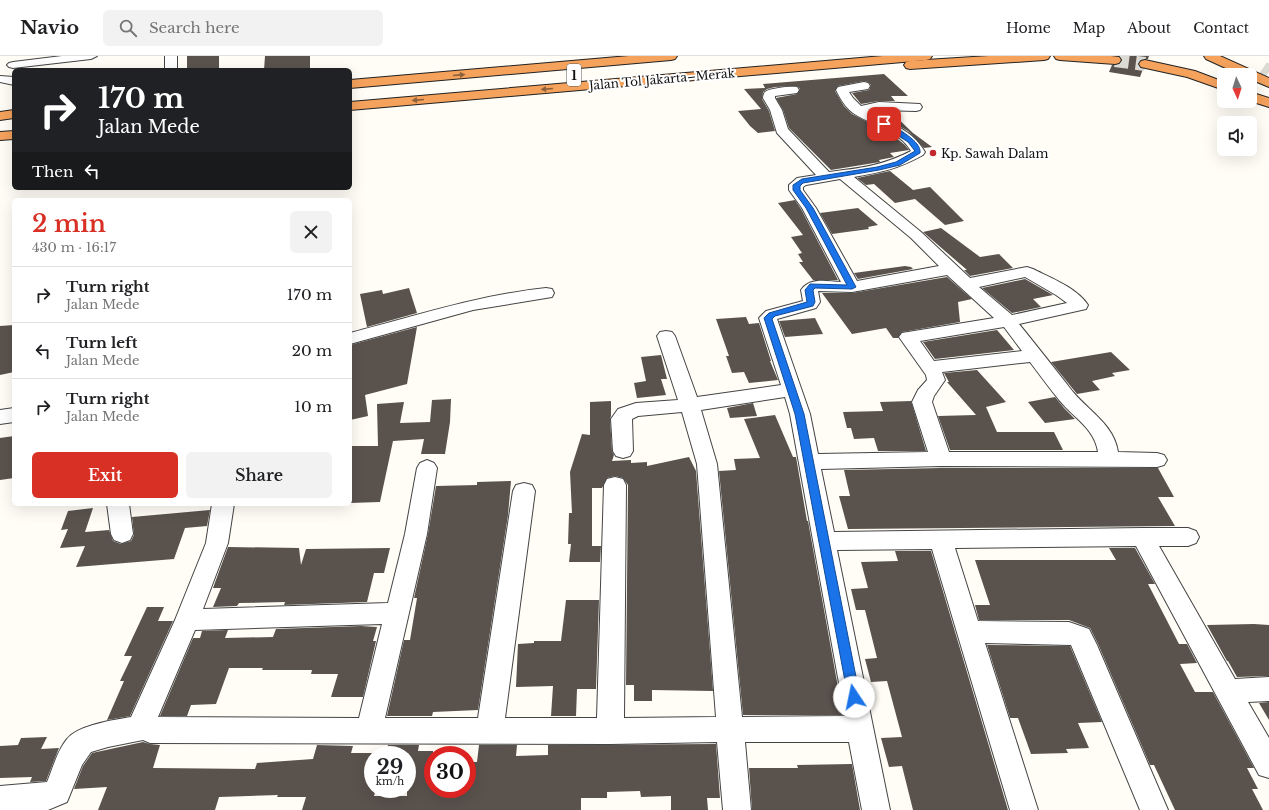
<!DOCTYPE html>
<meta charset="utf-8">
<style>
:root{--surface:#fff;--page:#f2f2f2;--text:#202124;--muted:#757577;--line:#e0e0e0;--accent:#d93025}
body{margin:0;font-family:"Libre Baskerville",serif;background:var(--page);color:var(--text);height:100vh;display:flex;flex-direction:column;font-size:15px;white-space:nowrap}
*{box-sizing:border-box;margin:0}
p{font-size:13px;color:var(--muted)}
.icon{flex:none;width:22px;height:22px;fill:none;stroke:currentColor;stroke-width:2;stroke-linecap:round;stroke-linejoin:round}
.map{position:relative;flex:1;overflow:hidden}
.details{position:absolute;left:12px;top:142px;width:340px;height:308px;display:flex;flex-direction:column;background:var(--surface);border-radius:6px;box-shadow:0 4px 16px #0002}
.details>*{flex:none}
.guide{position:absolute;left:12px;top:12px;width:340px;height:122px;border-radius:6px;box-shadow:0 4px 16px #0002;background:#202124;color:#fff;overflow:hidden}
.needle{width:26px;rotate:176deg}
.fabs{position:absolute;left:1217px;top:12px;display:grid;gap:8px}
.fabs a{display:grid;place-items:center;width:40px;height:40px;border-radius:6px;background:var(--surface);box-shadow:0 4px 16px #0002;font-size:20px}
.speed{position:absolute;left:364px;top:690px;display:flex;gap:8px;font-size:20px;font-weight:700;text-align:center}
.speed>*{display:grid;place-content:center;width:52px;height:52px;border-radius:50%;background:var(--surface);box-shadow:0 4px 16px #0002;line-height:1}
.speed small{font-size:10px;font-weight:400}
.speed .limit{border:6px solid #d22;background:#fff;color:#111}
.pin{position:absolute;display:grid;place-items:center;width:34px;height:34px;color:#fff;margin:-17px;border-radius:8px;box-shadow:0 2px 6px #0006}
.me{position:absolute;width:44px;margin:-22px;rotate:349deg;stroke-linejoin:round;filter:drop-shadow(0 0 3px #0008)}
.turn{display:flex;align-items:center;gap:14px;height:84px;padding:0 20px;font-size:18px}
.turn .icon{width:52px;height:52px;stroke-width:2.5}
.turn b{display:block;font-size:28px;line-height:34px}
.then{display:flex;align-items:center;height:38px;padding:0 20px;background:#0003;gap:8px;font-size:15px}
.round{display:grid;place-items:center;flex:none;width:42px;height:42px;border-radius:6px;background:var(--page)}
.summary{display:flex;align-items:center;justify-content:space-between;height:68px;padding:0 20px}
h1{font-size:24px;font-weight:600;line-height:30px;color:var(--accent)}
.action{display:flex;gap:8px;margin-top:auto;padding:8px 20px}
.action a{flex:1;height:46px;border-radius:6px;background:var(--accent);color:#fff;font-size:16px;font-weight:600;line-height:46px;text-align:center}
.action a+a{background:var(--page);color:var(--text)}
ul{padding:0;list-style:none}
li{display:flex;align-items:center;gap:12px;height:56px;padding:0 20px;border-top:1px solid var(--line)}
li div{flex:1}
li b{display:block;font-size:15px}
li em{font-style:normal}
header{display:flex;align-items:center;gap:24px;box-sizing:border-box;height:56px;padding:0 20px;background:var(--surface);border-bottom:1px solid var(--line)}
header strong{font-size:19px}
nav{display:flex;gap:22px;margin-inline-start:auto;font-size:14px}
.search{width:280px;height:36px;background:var(--page);display:flex;align-items:center;gap:10px;box-sizing:border-box;padding:0 14px;border-radius:6px;color:var(--muted);font-size:15px}
.map>svg:first-child{display:block}
.building{fill:#5a524d}
.lines{fill:none;stroke-linecap:round;stroke-linejoin:round}
.highway-tunnel{stroke:#dbdad3;stroke-width:14;stroke-dasharray:14 7;stroke-linecap:butt}
.minor-casing{stroke:#444;stroke-width:2}
.highway-casing{stroke:#222;stroke-width:2}
.minor{fill:#fff;fill-rule:evenodd}
.highway{fill:#f5a25d;fill-rule:evenodd}
.oneway{fill:#8e613b}
.route{fill:#1a73e8;stroke:#114b97}
.poi-dot{fill:#c4262e;stroke:#fff;stroke-width:1.5}
.labels{text-anchor:middle;dominant-baseline:central;stroke-width:4;stroke-linejoin:round;paint-order:stroke}
.far-street-label{font-size:12px;fill:#111;stroke:#fff}
.far-poi-label{font-size:12px;fill:#111;stroke:#fff;text-anchor:start}
.shield{fill:#fff;stroke:#585858;stroke-width:1}
.shield-label{font-size:13px;font-weight:bold;fill:#111}
</style>
<header>
<strong>Navio</strong>
<div class="search"><svg class="icon" aria-label="search" viewBox="0 0 24 24"><circle cx="10" cy="10" r="6"/><path d="M15 15l6 6"/></svg>Search here</div>
<nav><a>Home</a><a>Map</a><a>About</a><a>Contact</a></nav>
</header>
<div class="map">
<svg width="1269" height="754" viewBox="0 0 1269 754">
<rect width="100%" height="100%" fill="#fffdf5"/>
<!-- building -->
<g class="building">
<rect x="187" y="0" width="32" height="14"/>
<path d="M265,0H310V14H264Z"/>
<path d="M1120,0H1149L1148,3L1141,4L1138,7L1140,12L1143,13L1140,21L1109,16L1112,9L1120,8L1122,3Z"/>
<path d="M884,18L908,40H891L895,45H879L861,48L852,37L869,34L871,29L868,26L864,25L838,30L835,35L844,50L852,58L891,78L905,89L909,94L890,97L894,101L879,104L880,106L831,114L789,72L783,54L776,42L797,38L800,33L797,30L775,31L767,33L763,36L762,43L769,55L775,75L758,77L750,70L738,55L761,53L744,33L765,32L763,28Z"/>
<path d="M874,56H891L913,77L932,91L924,92L908,75Z"/>
<path d="M890,115L913,134L930,131L964,165L945,169L915,143L895,147L874,128L866,129L857,122Z"/>
<path d="M795,144L801,153L838,224H813L799,206H803L798,198L802,197L791,181L803,179L778,147Z"/>
<path d="M858,152L878,169L868,171L869,173L832,178L820,157Z"/>
<path d="M941,172L980,201L999,198L1013,212L970,220L964,214H967L923,176Z"/>
<path d="M905,210L911,211L913,213L858,223L854,217Z"/>
<path d="M947,221L972,243L958,246L960,266L902,276L898,282H893L886,272L852,278L822,237H852Z"/>
<path d="M1025,223L1053,239L1033,243L1041,251L1012,257L982,232Z"/>
<path d="M409,232L417,257L367,271L360,238L382,234L383,238Z"/>
<path d="M746,261L749,268L759,267L771,305H770L778,324L749,327L744,316L732,317L726,300H729L716,263Z"/>
<path d="M815,262L823,278L785,281L779,265Z"/>
<path d="M14,269V316L0,319V270Z"/>
<path d="M417,271L407,328L365,339L368,360L350,364V289Z"/>
<path d="M997,274L1014,294L935,303L923,286Z"/>
<path d="M1111,296L1130,314L1112,317L1115,320L1092,325L1100,334L1077,338L1051,306Z"/>
<path d="M661,299L667,323H661L666,339L637,342L634,327L646,325L641,301Z"/>
<path d="M977,314L1006,346L986,351L997,376H1054L1063,394H950L938,360L976,359L947,326H949L944,317Z"/>
<path d="M1055,341L1064,352L1075,363L1045,367L1028,346Z"/>
<path d="M451,343L450,366L445,398H421L424,383L393,385L380,446L350,447V390H378L377,348L404,346L400,367L430,366L432,344Z"/>
<path d="M611,345V360L610,363L612,395L614,399L612,405L631,404V407L647,406V410L689,401L696,415L713,635L652,634V645H634V629H626L628,429L623,422L615,420L607,422L602,432H592V490H601L600,506H569L571,488H568L569,457H572L570,416L582,378L590,379V346Z"/>
<path d="M911,345L926,395H878L874,382L854,383L851,372H847L843,356L883,355L880,346Z"/>
<path d="M753,347L757,360L730,362L727,352Z"/>
<path d="M775,359L793,401H796L807,465H808L843,659H743L719,415L736,414L734,403L760,402L744,363Z"/>
<path d="M14,380V422L0,424V382Z"/>
<path d="M941,412H1158L1174,441H1158L1175,470L848,473L839,440H850L844,414Z"/>
<path d="M511,425L508,459L478,654L433,656L432,660H387L404,584H410L417,542H414L428,478L436,430L477,429V426Z"/>
<path d="M93,452L85,476L109,474L113,485L121,488L131,485L134,479L132,461L210,454L207,470L185,472L174,503L76,511L85,490L60,492L68,473L61,474L68,455Z"/>
<path d="M228,491L299,492L301,509L306,493L390,492L384,517H374L367,546L284,549L285,546L239,547L237,550L213,551L221,532H213Z"/>
<path d="M1109,492H1135L1155,528H1148L1179,588H1187L1197,607L1180,608L1195,636H1213L1254,712H1247L1258,733H1252L1263,754H1175L1154,709H1150L1098,588L1090,572L1069,564H979L975,549H990L975,504H1116Z"/>
<path d="M895,495H931L1008,754H913L902,710L889,711L881,682L902,681L887,625L871,626L865,603L877,602L865,554H856L851,533L868,532L861,506L898,505Z"/>
<path d="M566,544H599L596,633H577L576,660H551L553,630L516,631L518,588L534,587V585H561Z"/>
<path d="M147,551H164L158,565H173L130,660L107,664L124,625H120L132,600H124Z"/>
<path d="M1254,568L1269,569V620L1237,621L1228,605H1227L1207,569Z"/>
<path d="M361,570L377,571L373,585H376L363,641H331L338,618H311L312,614H262L263,612H229L216,648L191,649L187,660H160L193,582H200L202,575L228,574L225,582L273,581L276,573Z"/>
<path d="M987,589L1070,590L1102,666L1078,667L1089,692L1066,693L1068,697L1031,698L1018,662H1010Z"/>
<path d="M1269,646V664L1259,647Z"/>
<path d="M47,681L41,693L59,692L46,725L30,726L32,721L0,722V690L18,689L21,682Z"/>
<path d="M143,686L150,688L160,689L153,712L255,713L257,707L313,703L317,689L353,690L351,697H373V733H376L374,740H407V699H386L388,689H419L418,695H433V733H467V706H477L479,689H517L516,700L548,699V689L716,688L720,742H707L708,754H671V740L641,741L640,735L607,736V742H581V754H302L306,741H277L278,739L219,741L215,754H98L107,731L74,733L83,710L92,697Z"/>
<path d="M852,708L860,754H752L749,712H798L797,709Z"/>
</g>
<g class="lines">
<!-- highway-tunnel -->
<g class="highway-tunnel">
<path d="M1115,4L1145,8"/>
<path d="M1263,12L1269,16"/>
</g>
<!-- minor casing -->
<g class="minor-casing">
<g id="minor">
<path d="M62,0H97L91,3L13,12L9,11L7,9L9,7L13,6Z"/>
<rect x="165" y="0" width="12" height="14"/>
<path d="M0,20L14,21V29L0,26Z"/>
<path d="M864,26L868,27L870,30L868,33L849,36L853,42L861,50L879,46L920,48L922,51L920,54L916,55L879,54L869,55C891,69 911,72 925,96L923,99C898,113 882,116 854,121L921,176L970,222L1027,211L1033,213C1051,222 1077,232 1088,249L1086,253L1019,268C1037,290 1055,313 1073,336C1090,356 1114,369 1118,396L1157,397L1164,399L1167,404L1164,409L1157,411L941,410L821,413L834,476L1142,472H1188L1196,475L1199,481L1196,487L1188,490H1159L1235,623L1269,621V645L1248,646L1269,682V722L1259,719L1136,490L955,492L978,565L1069,566L1089,573L1097,589L1168,754H1140L1071,589L985,587L1038,754H1010L932,493L837,494L890,754H862L849,686H745L751,754H723L717,686L610,688L150,687L143,684L108,691L91,696L82,709L67,746L48,754H0V730L47,726C53,712 57,695 67,683C78,669 114,664 131,661L175,564L206,487L212,448H234L228,487L203,553L388,547L405,478L417,412L420,407L427,404L434,407L437,412L427,478L385,662H478L513,435L516,429L524,427L532,429L535,435L505,662H597L604,429L607,423L615,421L623,423L626,429L624,662L716,661L697,408L682,356L638,360L632,363L633,395L630,400L623,402L616,400L613,395L611,363L618,353L636,347L678,344L657,280L660,276L666,275L672,276L675,280L697,341L781,329L759,262L766,255L803,245L801,234C810,221 826,225 841,226L802,152L789,134V129L797,122L816,119L777,77L770,54L763,42C763,40 764,37 765,36C769,32 792,30 797,31L799,34L797,37L775,40V42L782,54L788,73L829,116C860,112 882,110 911,95C899,74 871,69 853,57C845,51 840,42 836,34L838,31ZM840,123L911,182L939,210L857,225L816,152L803,134V131L806,129ZM947,219L994,262L908,276L902,277L899,281L926,319L927,324L918,334L912,346L928,396L818,398L810,358L777,263L816,252L820,246L818,235L852,236ZM1025,221L1056,239L1067,247L1012,259L979,231ZM1004,271L1022,295L934,305L920,285ZM1030,306C1040,319 1050,333 1060,345C1074,362 1095,373 1098,396H949L932,346L934,340L945,324L942,316ZM785,341L790,358L845,660L742,661L717,408L701,354ZM382,568L359,662L158,661L195,574Z"/>
<path d="M546,232L552,233L554,237L552,241L473,254L350,288V277C415,260 479,239 546,232Z"/>
<path d="M14,352V366L0,368V354Z"/>
<path d="M107,448H129L133,478L130,484L122,487L114,484L111,478Z"/>
</g>
</g>
<!-- highway casing -->
<g class="highway-casing">
<g id="highway">
<path d="M629,0H677L675,3L671,4L350,32V24Z"/>
<path d="M883,0H932L930,3L926,4L350,54V46Z"/>
<path d="M989,0H1050L1048,3L1044,4L910,13L906,12L904,9L906,6L910,5Z"/>
<path d="M1054,0H1111L1119,1L1121,4L1119,7L1115,8L1060,4L1056,3Z"/>
<path d="M1204,0H1220L1269,22V31L1250,23V19H1241L1206,3Z"/>
<path d="M1145,4L1195,15L1224,26V34L1187,21L1141,11L1139,8L1141,5Z"/>
<path d="M1250,36L1269,42V51L1250,45Z"/>
<path d="M14,54V62L0,64V56Z"/>
<path d="M14,75V83L0,84V76Z"/>
</g>
</g>
<!-- minor -->
<use href="#minor" class="minor"/>
<!-- highway -->
<use href="#highway" class="highway"/>
</g>
<!-- one-way arrows -->
<defs><path id="oneway-solid" d="M-6-.8H1V-3.2L6.5 0L1 3.2V.8H-6Z"/></defs>
<g class="oneway">
<use href="#oneway-solid" transform="translate(459 19) rotate(-5)"/>
<use href="#oneway-solid" transform="translate(547 33) rotate(175)"/>
<use href="#oneway-solid" transform="translate(418 44) rotate(175)"/>
</g>
<!-- route -->
<path class="route" d="M882,66H886C896,72 922,85 920,97L900,109L879,114L803,127L800,130V134L813,152L856,231L852,233L815,232L813,234L815,246L813,250L775,260L772,263L804,358L860,641L859,645L854,647L850,645L848,641L795,358L764,262L769,257L807,246L805,234L810,228L847,229L806,152L793,134V129L802,123L877,111L896,106L915,95L908,86L882,69Z"/>
<!-- markers -->
<circle class="poi-dot" cx="933" cy="97" r="4"/>
<g class="labels">
<!-- far-street labels -->
<g class="far-street-label">
<text transform="translate(662 23) rotate(-5)">Jalan Tol Jakarta–Merak</text>
</g>
<!-- far-poi labels -->
<g class="far-poi-label">
<text x="941" y="97">Kp. Sawah Dalam</text>
</g>
<!-- shield labels -->
<rect class="shield" x="567" y="8" width="14" height="22" rx="3"/>
<g class="shield-label">
<text x="574" y="19">1</text>
</g>
</g>
</svg>
<div class="fabs">
<a><svg class="needle" viewBox="-14 -14 28 28"><path d="M0-13l5 13h-10z" fill="#e53935"/><path d="M0 13l5-13h-10z" fill="#757577"/></svg></a>
<a><svg class="icon" aria-label="sound" viewBox="0 0 24 24"><path d="M4 9h4l5-4v14l-5-4H4zM17 9q2 3 0 6"/></svg></a>
</div>
<div class="speed"><div>29<small>km/h</small></div><div class="limit">30</div></div>
<div class="pin" style="left:884px;top:68px;background:#d93025"><svg class="icon" aria-label="arrive" viewBox="0 0 24 24"><path d="M6 21V4h12l-3 4 3 4H6"/></svg></div>
<svg class="me" style="left:854px;top:641px" viewBox="-20 -20 40 40"><circle r="19" fill="#fff"/><path d="M0-13L10 11 0 6-10 11z" fill="#1a73e8"/></svg>
<div class="guide">
<div class="turn"><svg class="icon" aria-label="right" viewBox="0 0 24 24"><path d="M7 20v-9h11M14 6l5 5-5 5"/></svg><div><b>170 m</b>Jalan Mede</div></div>
<div class="then">Then<svg class="icon" aria-label="left" viewBox="0 0 24 24"><path d="M17 20v-9H6M10 6l-5 5 5 5"/></svg></div>
</div>
<section class="details">
<div class="summary"><div><h1>2 min</h1><p>430 m · 16:17</p></div><a class="round"><svg class="icon" aria-label="close" viewBox="0 0 24 24"><path d="M6 6l12 12M18 6L6 18"/></svg></a></div>
<ul>
<li><svg class="icon" aria-label="right" viewBox="0 0 24 24"><path d="M7 20v-9h11M14 6l5 5-5 5"/></svg><div><b>Turn right</b><p>Jalan Mede</p></div><em>170 m</em></li>
<li><svg class="icon" aria-label="left" viewBox="0 0 24 24"><path d="M17 20v-9H6M10 6l-5 5 5 5"/></svg><div><b>Turn left</b><p>Jalan Mede</p></div><em>20 m</em></li>
<li><svg class="icon" aria-label="right" viewBox="0 0 24 24"><path d="M7 20v-9h11M14 6l5 5-5 5"/></svg><div><b>Turn right</b><p>Jalan Mede</p></div><em>10 m</em></li>
</ul>
<div class="action"><a>Exit</a><a>Share</a></div>
</section>
</div>
